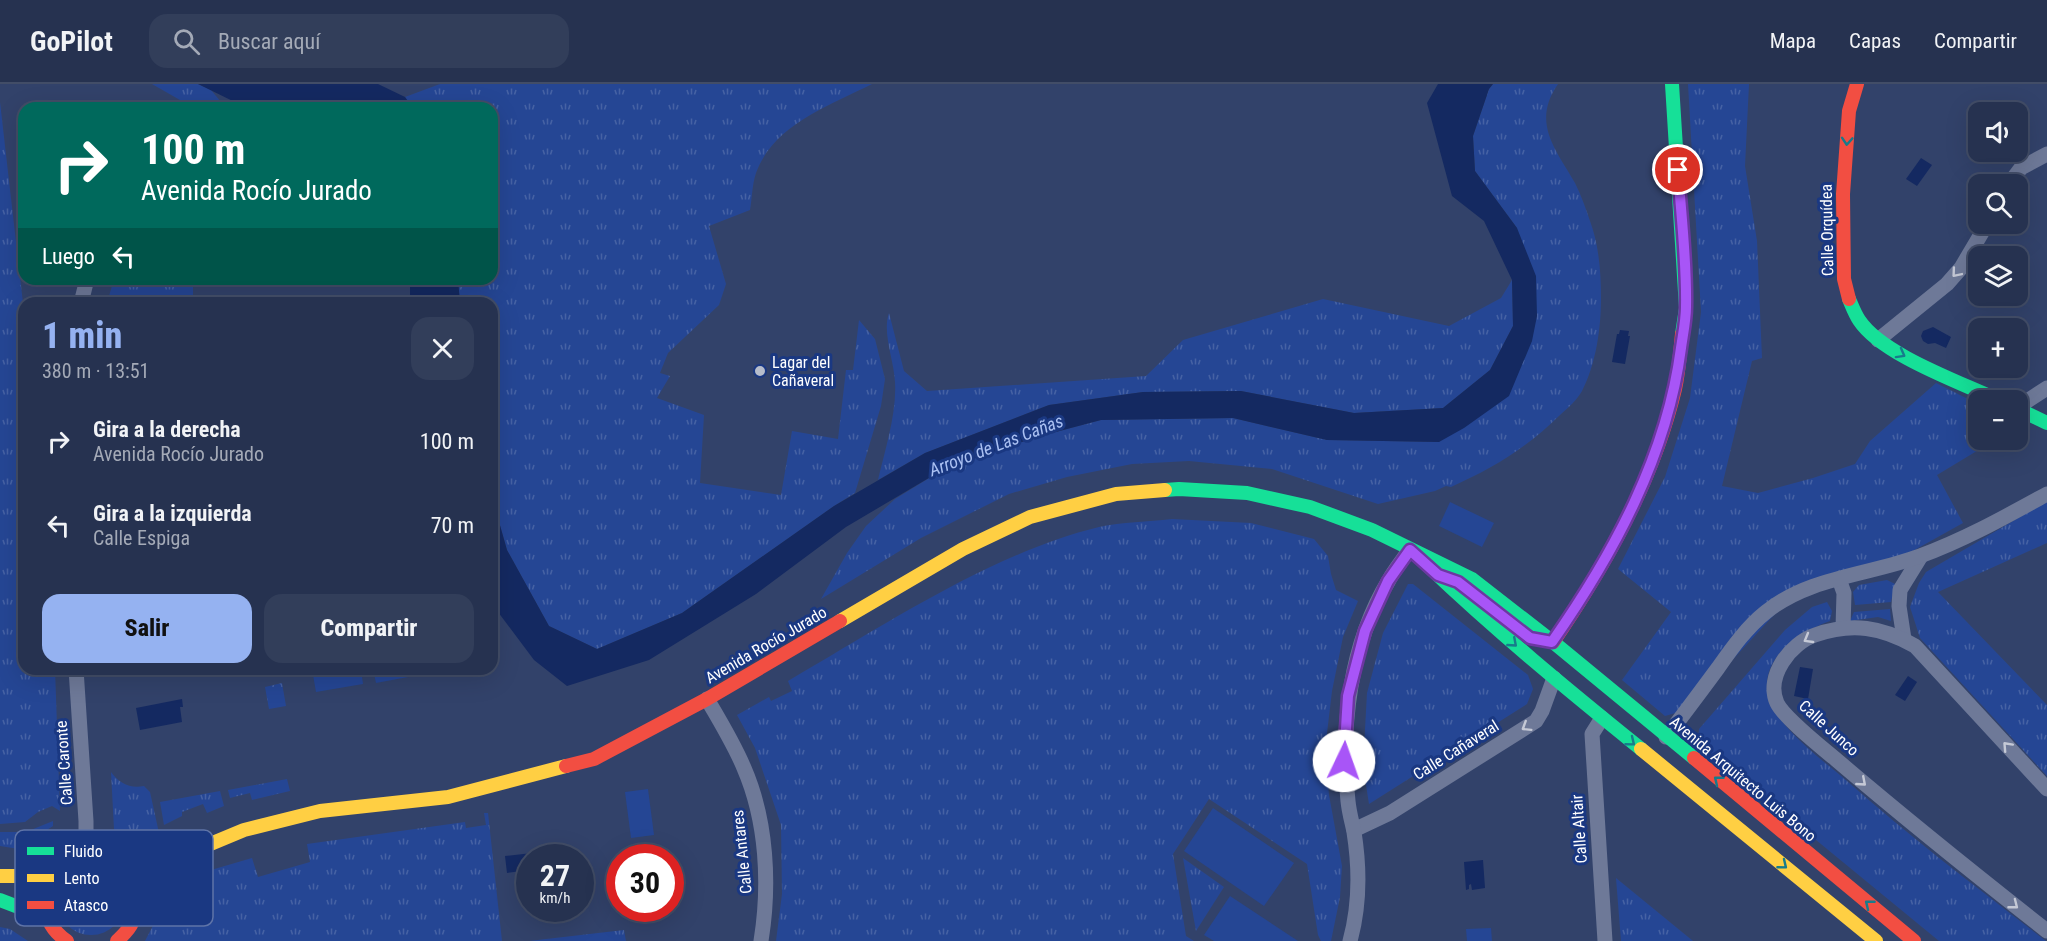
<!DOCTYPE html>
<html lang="es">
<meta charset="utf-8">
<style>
:root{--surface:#263250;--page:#323e5a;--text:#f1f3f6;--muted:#a4aab7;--line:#424d67;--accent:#95b2f1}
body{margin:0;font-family:"Roboto Condensed",sans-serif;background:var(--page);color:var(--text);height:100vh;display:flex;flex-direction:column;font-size:22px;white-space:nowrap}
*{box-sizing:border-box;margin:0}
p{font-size:20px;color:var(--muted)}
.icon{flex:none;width:33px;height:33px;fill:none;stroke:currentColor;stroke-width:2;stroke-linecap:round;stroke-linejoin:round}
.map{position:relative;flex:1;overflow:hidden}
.drawer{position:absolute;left:18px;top:213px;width:480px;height:378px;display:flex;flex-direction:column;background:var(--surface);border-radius:18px;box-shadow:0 6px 24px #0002,0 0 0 2px var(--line)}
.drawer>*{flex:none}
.guide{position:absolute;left:18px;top:18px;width:480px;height:183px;border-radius:18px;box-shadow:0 6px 24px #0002,0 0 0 2px var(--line);background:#00695c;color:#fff;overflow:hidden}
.fabs{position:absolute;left:1968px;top:18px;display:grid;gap:12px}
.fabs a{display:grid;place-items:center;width:60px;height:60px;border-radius:12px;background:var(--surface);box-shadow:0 6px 24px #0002,0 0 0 2px var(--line);font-size:30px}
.speed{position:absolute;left:516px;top:760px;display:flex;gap:12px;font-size:30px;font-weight:700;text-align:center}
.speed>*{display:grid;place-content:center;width:78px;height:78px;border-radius:50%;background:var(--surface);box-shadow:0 6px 24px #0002,0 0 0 2px var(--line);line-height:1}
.speed small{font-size:15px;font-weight:400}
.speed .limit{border:9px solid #d22;background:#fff;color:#111}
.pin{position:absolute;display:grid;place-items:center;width:51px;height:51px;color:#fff;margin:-26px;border:3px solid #fff;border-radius:50%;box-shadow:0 2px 6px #0007}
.me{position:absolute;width:66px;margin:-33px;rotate:3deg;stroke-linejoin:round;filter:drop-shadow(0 0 4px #0008)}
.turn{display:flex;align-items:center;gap:21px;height:126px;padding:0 24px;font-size:27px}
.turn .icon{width:78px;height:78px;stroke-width:2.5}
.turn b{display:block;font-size:42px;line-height:51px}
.then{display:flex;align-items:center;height:57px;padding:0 24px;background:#0003;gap:12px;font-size:22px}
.round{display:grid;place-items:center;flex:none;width:63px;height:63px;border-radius:18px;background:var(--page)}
.head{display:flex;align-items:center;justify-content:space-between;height:102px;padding:0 24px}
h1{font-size:36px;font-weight:800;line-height:45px;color:var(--accent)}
.primary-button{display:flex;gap:12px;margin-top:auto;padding:12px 24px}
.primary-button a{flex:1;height:69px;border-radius:18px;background:var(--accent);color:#111;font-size:24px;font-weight:800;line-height:69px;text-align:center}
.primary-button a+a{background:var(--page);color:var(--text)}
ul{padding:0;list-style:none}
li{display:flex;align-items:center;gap:18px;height:84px;padding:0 24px}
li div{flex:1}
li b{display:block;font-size:22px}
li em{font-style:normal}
header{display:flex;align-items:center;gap:36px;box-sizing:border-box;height:84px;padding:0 30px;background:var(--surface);border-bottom:2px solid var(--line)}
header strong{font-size:28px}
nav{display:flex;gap:33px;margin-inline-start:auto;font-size:21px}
.search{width:420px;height:54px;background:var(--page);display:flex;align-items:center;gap:15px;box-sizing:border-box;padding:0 21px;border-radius:18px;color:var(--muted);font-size:22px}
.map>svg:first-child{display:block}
.grass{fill:url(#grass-tufts)}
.forest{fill:url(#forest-crowns)}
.garden{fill:#254694}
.water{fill:#142961}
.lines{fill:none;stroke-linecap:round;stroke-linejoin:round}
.street{stroke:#6e7998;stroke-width:15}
.fast{stroke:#16e098;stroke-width:14}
.slow{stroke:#ffcf43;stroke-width:14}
.jam{stroke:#f24e42;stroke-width:14}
.oneway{stroke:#187b8b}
.oneway2{stroke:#c5c9d6}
.route-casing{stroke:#6d37a1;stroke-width:15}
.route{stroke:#a855f7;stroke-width:10}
.poi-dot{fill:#b7bdcb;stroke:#1a3882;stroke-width:2}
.labels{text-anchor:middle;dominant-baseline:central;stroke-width:6;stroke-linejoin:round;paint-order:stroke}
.street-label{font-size:16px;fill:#fff;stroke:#1a3882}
.poi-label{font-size:16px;fill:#fff;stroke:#1a3882;text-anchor:start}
.water-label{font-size:18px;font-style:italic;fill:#aac0f2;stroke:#1a3882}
.key{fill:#1a3882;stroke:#5f74a8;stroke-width:1.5}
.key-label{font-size:16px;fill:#fff}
</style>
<header>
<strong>GoPilot</strong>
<div class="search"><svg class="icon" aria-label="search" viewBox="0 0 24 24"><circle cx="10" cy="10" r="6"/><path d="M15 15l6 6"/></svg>Buscar aquí</div>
<nav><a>Mapa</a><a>Capas</a><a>Compartir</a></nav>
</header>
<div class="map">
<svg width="2047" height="857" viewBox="0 0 2047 857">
<defs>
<pattern id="grass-tufts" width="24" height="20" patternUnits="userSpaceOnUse" patternTransform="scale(1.5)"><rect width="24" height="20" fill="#254694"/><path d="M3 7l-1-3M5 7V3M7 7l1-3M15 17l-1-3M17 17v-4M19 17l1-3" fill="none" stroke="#4662a4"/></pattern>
<pattern id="forest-crowns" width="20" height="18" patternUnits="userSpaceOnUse" patternTransform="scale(1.5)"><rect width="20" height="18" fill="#254694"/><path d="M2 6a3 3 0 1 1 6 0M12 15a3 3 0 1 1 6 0" fill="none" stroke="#4662a4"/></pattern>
</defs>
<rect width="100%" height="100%" fill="#32426a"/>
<!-- grass -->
<g class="grass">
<path d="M152,0H198L211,6L226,24H194Z"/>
<path d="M440,0H872C829,22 774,40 756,89C752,101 752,115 750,126L709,142L726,200L719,221L668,269L660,289L670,292L657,314L704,331L700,399L781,411L792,347L838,355L846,286H853L859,236L875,255L885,295L881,322L855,409L834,422L682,529L597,565L549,542L507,466L492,413V219H460L458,195H492V24H413L405,13Z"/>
<path d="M1493,0H1558C1531,39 1556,65 1575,99C1581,111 1586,125 1590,137C1599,161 1601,189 1601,214C1601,244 1596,280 1582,307C1577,316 1568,324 1560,331C1528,363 1492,385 1451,403L1446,402L1435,407L1378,420L1272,385L1189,377L1132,380L1067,393L1009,410L921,454L821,515L847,469L866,442L895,415L944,385L1033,354L1101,336L1233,334L1327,356L1439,358L1532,257L1517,144L1475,87L1473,52L1489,5Z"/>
<path d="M1688,0H1749L1745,82L1757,157L1762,274L1752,277L1722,402L1758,409L1813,394L1855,380L1870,357L1936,299L1978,320V356H1995L1937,391L1963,439L1911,468L1799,504L1686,626L1665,632L1622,596L1671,528L1618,485L1665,393L1690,314L1701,228Z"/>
<path d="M0,18L24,228V585H55L60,727L52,722L38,728L25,738L0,740Z"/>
<path d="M114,195H193V219H107Z"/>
<path d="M1512,196L1513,242L1490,286L1443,324L1354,329L1241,307L1143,308L1049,321L925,369L878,396C885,366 897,329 895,298C894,276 882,249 889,229L904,287L927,307L1146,292L1183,256L1323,215L1449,242L1501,214Z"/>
<path d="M2047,417V459L1938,508L2047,621V692L1920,554L1910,523L1919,499L1926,488Z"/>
<path d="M1172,435L1251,439L1314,455L1328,472L1331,490L1336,506L1358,517L1343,553L1332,607L1325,666L1329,711L1342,782L1340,813L1331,857H1321L1318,851L1307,780L1209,715L1173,770L1186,852L1194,857H776L782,810L781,741L755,664L737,631L769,613L771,617L792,607L788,597C883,542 992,469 1099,443C1122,438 1148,438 1172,435Z"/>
<path d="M1887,496L1895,500L1891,518L1855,521L1853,508L1859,501Z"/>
<path d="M1408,500H1413L1528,591L1533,605L1527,620L1369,720L1363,682L1367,609L1383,549Z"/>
<path d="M1827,518L1832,527L1830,537C1802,547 1764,570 1767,606C1768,619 1777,632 1786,642C1803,662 1827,680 1847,697C1911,754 1979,805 2046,857H1939L1698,659L1699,645L1785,546L1812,523Z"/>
<path d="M1890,525L1891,537L1878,533L1850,537L1854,528Z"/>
<path d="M111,688C119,699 130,705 144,702L150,708L159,749C141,758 128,766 114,745Z"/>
<path d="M287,695L290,707L252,716L250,709L230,714L228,706Z"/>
<path d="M220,707L224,722L207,729L203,720L182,728V732L164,741L160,718Z"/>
<path d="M484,729H488L502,857H145L159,830L162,815L169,804L175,819L199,810L194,791L252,774L258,793L310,778L307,760L465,738L466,744L486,741Z"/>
<path d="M53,737V742L19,765L0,762V748H26Z"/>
<path d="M1183,774L1224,803L1196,847Z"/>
<circle cx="91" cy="817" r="34"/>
<path d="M1616,794L1693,857H1621Z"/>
<path d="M0,843L10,845L28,857H0Z"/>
<path d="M624,846L626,857H529Z"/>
</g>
<!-- forest -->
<path class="forest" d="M282,599L286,622L269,625L265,603Z"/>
<!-- garden -->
<g class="garden">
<path d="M1450,418L1494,439L1482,463L1439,442Z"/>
<path d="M312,585H361L363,600L316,608Z"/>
<path d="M373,585H418L419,591L376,599Z"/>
<path d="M648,705L654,751L631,754L625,708Z"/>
<path d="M1213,724L1294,779L1264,822L1184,767Z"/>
<path d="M1230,812L1298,857H1214L1204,851Z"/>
<path d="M1491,844L1492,857H1467L1466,845Z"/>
</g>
<!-- water -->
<g class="water">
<path d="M198,0H378L405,13L413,24H247Z"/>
<path d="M1438,0H1493L1489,5L1473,52L1475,87L1517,144L1536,192L1537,232L1532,257L1509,312L1464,344L1439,358L1327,356L1233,334L1101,336L1033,354L944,385L846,443L756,510L649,576L567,602L534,576L492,520V413L507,466L549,542L597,565L682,529L834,422L925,369L1049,321L1143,308L1241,307L1354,329L1443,324L1490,286L1513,242L1512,196L1484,137L1452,112L1427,19Z"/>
<path d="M1921,74L1932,81L1917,102L1906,95Z"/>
<path d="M410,195H458L460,219H410Z"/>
<path d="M1933,243L1951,253L1946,264L1935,259L1928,260L1923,257L1921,252L1923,247Z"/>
<path d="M1620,246L1629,247L1628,252H1630L1625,280L1612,278L1617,250H1619Z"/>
<path d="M1800,583L1813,585L1808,615L1794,612Z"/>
<path d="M1908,592L1917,598L1905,617L1895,611Z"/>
<path d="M182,615L183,623H180L182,638L140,646L136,624Z"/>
<path d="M541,768L542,774H530L529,786L507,789L505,772Z"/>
<path d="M1483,776L1485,804L1472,806L1471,800L1469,801V805L1466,806L1464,778Z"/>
</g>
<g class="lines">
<!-- street -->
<g class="street">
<path d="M2009,100L2021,84L2047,70"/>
<path d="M81,219L87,195"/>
<path d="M1878,256L1947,200L1961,184L1987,140"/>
<path d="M2018,323L2047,304"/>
<path d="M1839,495L1844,509L1843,544"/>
<path d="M1904,555L1899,522L1900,506L1921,472"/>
<path d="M76,585L86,737V771"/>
<path d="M707,615C720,637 734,660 744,684C767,737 770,801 761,857"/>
<path d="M1602,634L1592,650L1605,857"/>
<path d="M1666,653C1684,630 1701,607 1718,584C1732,564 1747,543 1766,528C1809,493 1869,491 1920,472C1964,456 2005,433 2047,410"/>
<path d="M2047,705L1915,562C1882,543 1852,538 1815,551C1791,559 1765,592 1777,619C1784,634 1825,666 1839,678C1907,736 1977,792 2047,847"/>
<path d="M1354,746L1390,729L1536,637L1542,627L1554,594"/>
<path d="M1350,857C1360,821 1360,786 1354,748C1352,738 1349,728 1348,717C1340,644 1350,560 1389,496C1395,485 1403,476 1409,466"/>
</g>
<!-- fast -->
<g class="fast">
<path d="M1672,0L1686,224L1682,250"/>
<path d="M1849,215C1852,222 1855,230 1859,236C1882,271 1960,298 1998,316"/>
<path d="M2018,325L2047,339"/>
<path d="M1165,406L1179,405L1247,409L1310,423L1372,446L1472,495L1553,558L1694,674"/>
<path d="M1427,481C1495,546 1568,606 1641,665"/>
<path d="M0,816L47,834"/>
</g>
<!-- slow -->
<g class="slow">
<path d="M840,537L963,465L1030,433L1116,410L1165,406"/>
<path d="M1641,665L1876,857"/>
<path d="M0,792H52"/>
<path d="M131,793L244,746L320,727L448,713L566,682"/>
</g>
<!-- jam -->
<g class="jam">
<path d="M1849,215L1844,195L1843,110L1849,27L1857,0"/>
<path d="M1553,558C1606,480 1653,397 1675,305C1679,287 1680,268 1682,250"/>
<path d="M1694,674L1914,857"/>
<path d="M566,682L594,675L707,615L840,537"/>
<path d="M67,857C52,847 44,832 45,813C46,802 53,788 63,782C72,775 81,770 93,771C124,772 148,811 132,839C129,846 122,852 117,857"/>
</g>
</g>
<!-- one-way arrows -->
<defs><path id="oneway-chevron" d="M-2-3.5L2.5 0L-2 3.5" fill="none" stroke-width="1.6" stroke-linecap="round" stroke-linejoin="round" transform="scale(1.5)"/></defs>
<g class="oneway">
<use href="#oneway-chevron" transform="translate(1847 57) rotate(94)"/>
<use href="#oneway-chevron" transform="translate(1901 270) rotate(29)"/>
<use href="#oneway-chevron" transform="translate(1513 559) rotate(41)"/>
<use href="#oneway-chevron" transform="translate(1631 658) rotate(39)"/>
<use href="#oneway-chevron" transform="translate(1718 696) rotate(-141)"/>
<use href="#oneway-chevron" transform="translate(1783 781) rotate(39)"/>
<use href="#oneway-chevron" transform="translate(1869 820) rotate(-141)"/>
</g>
<g class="oneway2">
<use href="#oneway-chevron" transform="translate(1956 189) rotate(130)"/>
<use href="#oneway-chevron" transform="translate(1808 555) rotate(150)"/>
<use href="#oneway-chevron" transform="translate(1526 643) rotate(148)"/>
<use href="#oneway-chevron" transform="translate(2007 662) rotate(-133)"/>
<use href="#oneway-chevron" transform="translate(1862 698) rotate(41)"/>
<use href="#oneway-chevron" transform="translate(2014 821) rotate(38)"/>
</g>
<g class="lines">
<!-- route casing -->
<g class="route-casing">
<path id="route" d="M1344,677L1348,612L1365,547L1388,497L1410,466L1438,491L1458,498L1530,554L1552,558C1614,469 1667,372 1681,264C1683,250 1686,236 1686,223C1687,177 1681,131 1678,86"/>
</g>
<!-- route -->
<use href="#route" class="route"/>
</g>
<!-- markers -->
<circle class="poi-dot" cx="760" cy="287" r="6"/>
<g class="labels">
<!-- street labels -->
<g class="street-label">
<text transform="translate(1827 146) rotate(-91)">Calle Orquídea</text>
<text transform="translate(766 561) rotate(-30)">Avenida Rocío Jurado</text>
<text transform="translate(1829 644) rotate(42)">Calle Junco</text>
<text transform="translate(1456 666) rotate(-32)">Calle Cañaveral</text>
<text transform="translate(64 679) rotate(-94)">Calle Caronte</text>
<text transform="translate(1743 695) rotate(40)">Avenida Arquitecto Luis Bono</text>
<text transform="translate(1579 745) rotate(-94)">Calle Altair</text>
<text transform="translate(742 768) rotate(-96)">Calle Antares</text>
</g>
<!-- poi labels -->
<g class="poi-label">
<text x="772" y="278">Lagar del<tspan x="772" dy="18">Cañaveral</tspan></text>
</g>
<!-- water labels -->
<g class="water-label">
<text transform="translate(996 361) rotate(-21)">Arroyo de Las Cañas</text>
</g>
</g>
<!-- legend -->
<rect x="15" y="746" width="198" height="96" rx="9" class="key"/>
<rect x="27" y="763" width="27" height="8" fill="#16e098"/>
<rect x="27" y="790" width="27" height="8" fill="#ffcf43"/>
<rect x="27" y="817" width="27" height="8" fill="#f24e42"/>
<g class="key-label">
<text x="64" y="773">Fluido</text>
<text x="64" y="800">Lento</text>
<text x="64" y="827">Atasco</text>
</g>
</svg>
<div class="fabs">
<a><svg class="icon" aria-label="sound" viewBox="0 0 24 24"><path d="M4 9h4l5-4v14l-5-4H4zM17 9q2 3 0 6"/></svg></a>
<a><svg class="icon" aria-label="search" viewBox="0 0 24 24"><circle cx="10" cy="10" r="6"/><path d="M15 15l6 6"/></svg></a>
<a><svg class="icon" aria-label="layers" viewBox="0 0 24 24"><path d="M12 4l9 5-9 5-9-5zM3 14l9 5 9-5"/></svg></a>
<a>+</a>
<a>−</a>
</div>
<div class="speed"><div>27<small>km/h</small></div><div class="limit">30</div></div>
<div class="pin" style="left:1678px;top:86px;background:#d93025"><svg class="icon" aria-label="arrive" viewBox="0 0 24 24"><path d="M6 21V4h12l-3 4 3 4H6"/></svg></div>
<svg class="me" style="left:1344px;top:677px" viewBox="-20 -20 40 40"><circle r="19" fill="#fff"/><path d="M0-13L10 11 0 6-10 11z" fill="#a855f7"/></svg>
<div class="guide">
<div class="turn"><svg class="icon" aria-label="right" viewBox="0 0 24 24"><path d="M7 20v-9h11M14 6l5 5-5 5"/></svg><div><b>100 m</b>Avenida Rocío Jurado</div></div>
<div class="then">Luego<svg class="icon" aria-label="left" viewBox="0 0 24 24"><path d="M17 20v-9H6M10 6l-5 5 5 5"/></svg></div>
</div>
<section class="drawer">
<div class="head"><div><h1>1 min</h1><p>380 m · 13:51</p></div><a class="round"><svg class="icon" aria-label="close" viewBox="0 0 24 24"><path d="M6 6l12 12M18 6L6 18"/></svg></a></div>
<ul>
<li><svg class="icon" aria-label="right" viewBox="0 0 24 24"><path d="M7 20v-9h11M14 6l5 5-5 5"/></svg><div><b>Gira a la derecha</b><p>Avenida Rocío Jurado</p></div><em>100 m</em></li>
<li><svg class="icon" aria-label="left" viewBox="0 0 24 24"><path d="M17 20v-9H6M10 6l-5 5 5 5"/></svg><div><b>Gira a la izquierda</b><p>Calle Espiga</p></div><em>70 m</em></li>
</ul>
<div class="primary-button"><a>Salir</a><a>Compartir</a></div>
</section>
</div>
